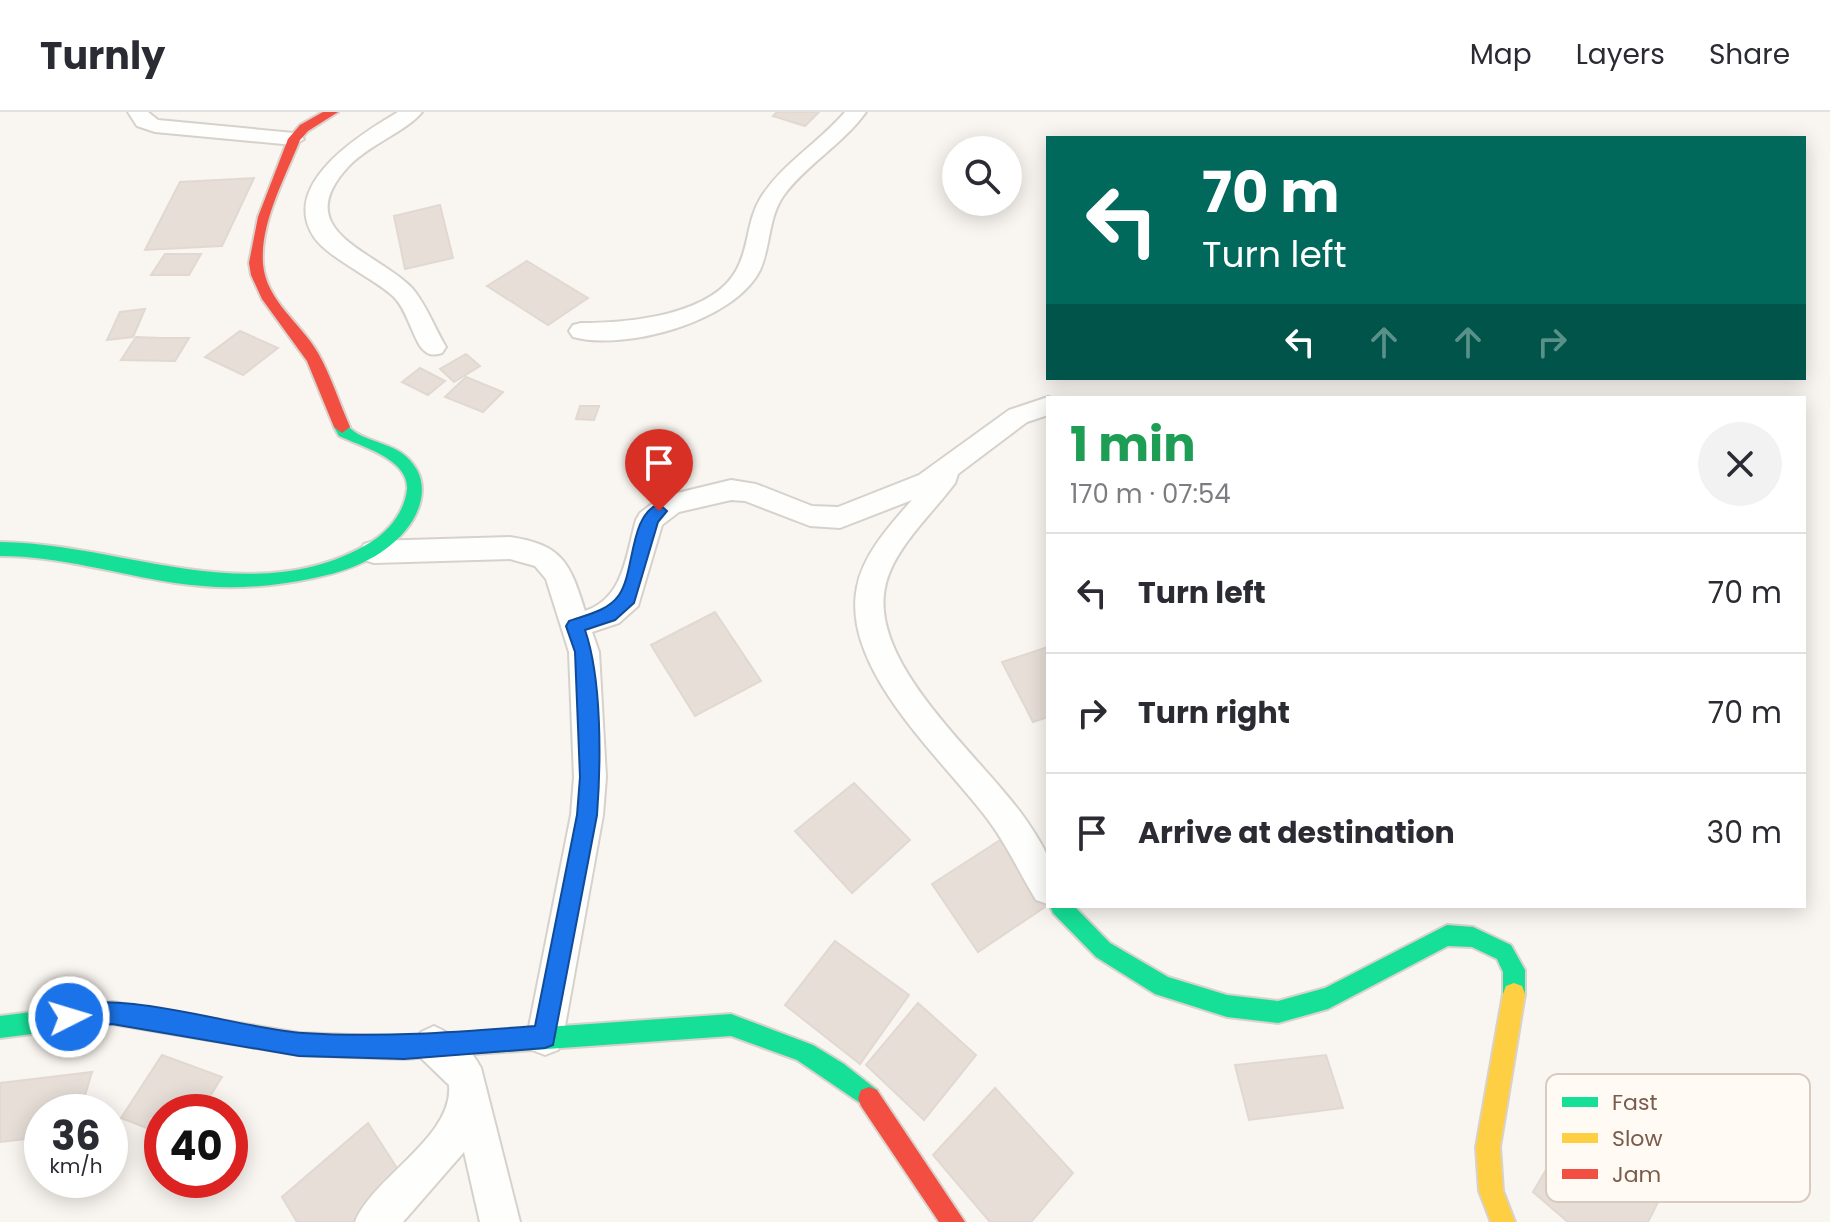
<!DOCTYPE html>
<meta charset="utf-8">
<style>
:root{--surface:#fff;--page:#f2f2f3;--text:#2b2b33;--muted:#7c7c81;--line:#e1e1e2}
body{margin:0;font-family:Poppins,sans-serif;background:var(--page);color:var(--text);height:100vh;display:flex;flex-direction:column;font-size:30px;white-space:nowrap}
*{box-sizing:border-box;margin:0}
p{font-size:26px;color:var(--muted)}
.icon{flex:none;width:44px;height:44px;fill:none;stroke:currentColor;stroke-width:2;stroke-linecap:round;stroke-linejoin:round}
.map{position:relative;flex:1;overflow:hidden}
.sheet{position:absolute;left:1046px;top:284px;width:760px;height:512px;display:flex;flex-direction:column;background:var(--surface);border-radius:0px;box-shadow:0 4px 20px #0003}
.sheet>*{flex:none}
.hud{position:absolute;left:1046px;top:24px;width:760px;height:244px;border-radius:0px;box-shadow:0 4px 20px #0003;background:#00695c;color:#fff;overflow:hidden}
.tools{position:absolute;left:942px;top:24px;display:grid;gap:16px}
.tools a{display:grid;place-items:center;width:80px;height:80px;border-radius:50%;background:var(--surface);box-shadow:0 4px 20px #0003;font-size:40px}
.speed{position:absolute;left:24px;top:982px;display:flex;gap:16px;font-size:40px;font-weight:700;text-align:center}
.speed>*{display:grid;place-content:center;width:104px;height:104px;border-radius:50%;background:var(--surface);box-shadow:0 4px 20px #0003;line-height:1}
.speed small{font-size:20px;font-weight:400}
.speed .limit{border:12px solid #d22;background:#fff;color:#111}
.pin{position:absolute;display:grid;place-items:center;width:68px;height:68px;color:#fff;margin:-82px -34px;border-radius:50% 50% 50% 0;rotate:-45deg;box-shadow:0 0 8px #0007}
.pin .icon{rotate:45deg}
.me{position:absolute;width:88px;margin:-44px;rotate:85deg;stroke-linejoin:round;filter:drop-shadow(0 0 6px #0008)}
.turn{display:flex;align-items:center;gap:28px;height:168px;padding:0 24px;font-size:36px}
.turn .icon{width:104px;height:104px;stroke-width:2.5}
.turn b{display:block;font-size:56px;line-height:68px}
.lanes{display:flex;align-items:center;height:76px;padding:0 24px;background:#0003;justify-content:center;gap:40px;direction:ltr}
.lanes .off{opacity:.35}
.round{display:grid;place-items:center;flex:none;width:84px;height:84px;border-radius:42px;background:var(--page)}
.summary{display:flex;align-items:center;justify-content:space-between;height:136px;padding:0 24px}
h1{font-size:48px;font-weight:700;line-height:60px;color:#1e9e55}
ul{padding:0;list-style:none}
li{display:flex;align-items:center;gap:24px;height:120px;padding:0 24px;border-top:2px solid var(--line)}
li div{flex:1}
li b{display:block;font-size:30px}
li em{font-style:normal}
header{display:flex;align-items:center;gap:48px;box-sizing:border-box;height:112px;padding:0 40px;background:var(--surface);border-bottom:2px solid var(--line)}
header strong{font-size:38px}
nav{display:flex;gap:44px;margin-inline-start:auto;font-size:28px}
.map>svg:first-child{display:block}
.building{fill:#e6ded7;stroke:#e2d8d2;stroke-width:2}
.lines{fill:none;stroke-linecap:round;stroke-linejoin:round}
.street-casing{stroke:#d7d1cb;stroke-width:4}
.fast-casing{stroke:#d9d2cb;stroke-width:4}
.slow-casing{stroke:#d9d2cb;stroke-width:4}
.jam-casing{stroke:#d9d2cb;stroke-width:4}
.street{fill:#fefefd;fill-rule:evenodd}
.fast{fill:#16e098;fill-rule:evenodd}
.slow{fill:#ffcf43;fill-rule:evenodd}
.jam{fill:#f24e42;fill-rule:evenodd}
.route{fill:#1a73e8;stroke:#114b97;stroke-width:2}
.key{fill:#fffaf3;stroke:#d7cbc1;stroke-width:2}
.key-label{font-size:22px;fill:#7a5c4d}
</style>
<header>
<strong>Turnly</strong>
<nav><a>Map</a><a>Layers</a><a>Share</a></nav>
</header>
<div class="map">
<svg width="1830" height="1110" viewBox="0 0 1830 1110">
<rect width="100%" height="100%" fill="#f9f5f0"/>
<!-- building -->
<g class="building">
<path d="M777,0H819L805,14L773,4Z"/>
<path d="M254,66L222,134L145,138L180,70Z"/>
<path d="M440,93L453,146L405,157L394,104Z"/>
<path d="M165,142H201L189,163H151Z"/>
<path d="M527,149L588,186L548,213L487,174Z"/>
<path d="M145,197L133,225L107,228L120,200Z"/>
<path d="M240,219L278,236L243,263L205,245Z"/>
<path d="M136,225L161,226H189L175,249L121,248Z"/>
<path d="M466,242L480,254L454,270L440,257Z"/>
<path d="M420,256L445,269L428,283L402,270Z"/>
<path d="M466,265L503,280L483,300L445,285Z"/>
<path d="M580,294H599L594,308L576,307Z"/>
<path d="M715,500L761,569L695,604L651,533Z"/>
<path d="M1048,535V605L1033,610L1002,550Z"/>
<path d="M854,671L910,728L852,781L795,719Z"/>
<path d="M1000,728L1048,793L978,840L932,772Z"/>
<path d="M835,829L909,883L860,952L785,893Z"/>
<path d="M918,891L976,943L924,1008L866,953Z"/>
<path d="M162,943L222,965L200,1000H162V1022L121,1006Z"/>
<path d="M1326,943L1343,996L1249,1008L1235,953Z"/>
<path d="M92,960L80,1000H42V1025L0,1030V971Z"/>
<path d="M995,976L1073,1061L1031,1110H990L933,1043Z"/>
<path d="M1581,998L1669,1068L1648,1110H1568L1533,1080Z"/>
<path d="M368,1011L408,1073L367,1110H297L282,1085Z"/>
</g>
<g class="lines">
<!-- street casing -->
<g class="street-casing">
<g id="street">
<path d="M128,0H148L158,8L294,21L304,27L294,33L155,20L137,14Z"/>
<path d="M398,0H422C407,19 368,33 348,55C288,120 376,139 412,176C426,192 435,217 446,235L442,241C432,244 427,243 420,234C411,219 406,197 394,185C374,166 328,146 314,125C279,72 361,22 398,0Z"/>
<path d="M845,0H866C843,32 807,52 784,83C768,105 771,134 760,158C734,210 625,239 573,225L569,219L573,213L581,211C627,211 713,204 737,157C749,135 747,109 760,87C781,52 819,31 845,0Z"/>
<path d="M1048,285L1051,286H1048V303L1027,310L958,362L955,371C932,402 896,434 886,471C864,554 992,652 1032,717C1037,725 1044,735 1047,744C1052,757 1048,778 1048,792L1036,788C1020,762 1007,733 989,709C944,648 840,558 857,475C863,442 891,412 912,388L840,416L810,414L745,389L731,388L679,400L662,413L638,494L619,511L592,520L599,540L606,665L603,703L563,925L558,938L545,943L532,938L527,925L571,703L574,665L569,540L546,467L535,454L510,447L374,451L364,448L360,440L364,432L374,429L510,425C563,433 570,451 585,499C624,486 626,443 636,408L640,401L661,385L731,368L756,372L812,394L838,395L919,363L1009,298Z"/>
<path d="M434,914C454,923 471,936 481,956L520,1110H480L464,1040L403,1110H355C373,1065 454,1025 449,973L421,946L415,933L421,920Z"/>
</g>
</g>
<!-- fast casing -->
<g class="fast-casing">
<g id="fast">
<path d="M342,309C346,311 348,314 351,317C369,333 401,329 417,358C428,378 419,403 405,419C382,446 349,459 314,466C268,476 221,478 175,471C116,462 60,444 0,444V430C122,431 255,501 371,430C389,419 405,399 407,377C409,347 360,334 339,324L334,315Z"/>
<path d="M1050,794H1074L1110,831L1168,865L1227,883L1278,889L1325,876L1447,813L1473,815L1511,833L1525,858V882L1522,890L1514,893L1506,890L1503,882V860L1497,847L1472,835L1448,834L1328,897L1278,911L1227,905L1155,882L1096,845L1053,801Z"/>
<path d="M112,890L299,921L404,925L731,902L813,933L844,952L877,978L880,986L877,994L869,997L797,948L731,924L404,947L299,943L112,912L0,926V904Z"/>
</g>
</g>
<!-- slow casing -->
<g class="slow-casing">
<path id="slow" d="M1514,871L1522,874L1525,882L1500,1035L1503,1079L1515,1110H1491L1479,1079L1476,1035L1503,882L1506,874Z"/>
</g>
<!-- jam casing -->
<g class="jam-casing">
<g id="jam">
<path d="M323,0H338L308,19L300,28C285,66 260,110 263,152C266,189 301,211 318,241C331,264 339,290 350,315L342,321L334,315L307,249L262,187L251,163L249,151L258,105L288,27L300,13Z"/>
<path d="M869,975L877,978L965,1110H939L861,994L858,986L861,978Z"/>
</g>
</g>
<!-- street -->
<use href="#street" class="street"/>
<!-- fast -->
<use href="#fast" class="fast"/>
<!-- slow -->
<use href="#slow" class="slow"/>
<!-- jam -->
<use href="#jam" class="jam"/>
</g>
<!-- route -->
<path class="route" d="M659,392L667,399L658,410L634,491L615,508L585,518C602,567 601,650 597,703L553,933L545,936L404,947L299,944L112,912L69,916L61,912L58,905L61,897C116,874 240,917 303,921C381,926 457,920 535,914L577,703L580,665L575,540L566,514L569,509C586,503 608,499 619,483C635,460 629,403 659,392Z"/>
<!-- legend -->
<rect x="1546" y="962" width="264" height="128" rx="12" class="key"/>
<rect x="1562" y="985" width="36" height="10" fill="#16e098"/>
<rect x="1562" y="1021" width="36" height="10" fill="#ffcf43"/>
<rect x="1562" y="1057" width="36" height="10" fill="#f24e42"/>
<g class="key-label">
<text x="1612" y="998">Fast</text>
<text x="1612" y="1034">Slow</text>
<text x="1612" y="1070">Jam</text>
</g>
</svg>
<div class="tools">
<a><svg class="icon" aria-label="search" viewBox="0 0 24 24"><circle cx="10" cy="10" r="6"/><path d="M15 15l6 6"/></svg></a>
</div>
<div class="speed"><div>36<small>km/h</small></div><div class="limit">40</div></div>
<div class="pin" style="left:659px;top:399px;background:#d93025"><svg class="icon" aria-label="arrive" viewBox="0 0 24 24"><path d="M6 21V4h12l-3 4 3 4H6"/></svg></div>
<svg class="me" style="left:69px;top:905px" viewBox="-20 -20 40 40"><circle r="17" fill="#1a73e8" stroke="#fff" stroke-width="3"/><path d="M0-11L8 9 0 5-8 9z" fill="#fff"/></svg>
<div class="hud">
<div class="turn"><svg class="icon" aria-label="left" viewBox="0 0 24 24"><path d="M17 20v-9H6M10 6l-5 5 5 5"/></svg><div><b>70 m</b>Turn left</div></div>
<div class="lanes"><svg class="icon" aria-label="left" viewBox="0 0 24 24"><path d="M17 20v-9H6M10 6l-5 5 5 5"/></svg><svg class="icon off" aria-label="ahead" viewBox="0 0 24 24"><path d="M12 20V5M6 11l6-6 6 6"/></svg><svg class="icon off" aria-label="ahead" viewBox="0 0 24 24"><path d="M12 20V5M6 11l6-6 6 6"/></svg><svg class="icon off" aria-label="right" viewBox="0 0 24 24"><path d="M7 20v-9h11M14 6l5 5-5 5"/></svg></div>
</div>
<section class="sheet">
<div class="summary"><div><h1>1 min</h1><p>170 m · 07:54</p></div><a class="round"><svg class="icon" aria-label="close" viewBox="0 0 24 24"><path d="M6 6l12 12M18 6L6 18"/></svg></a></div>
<ul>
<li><svg class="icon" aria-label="left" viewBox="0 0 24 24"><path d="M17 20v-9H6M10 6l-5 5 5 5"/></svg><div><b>Turn left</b></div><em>70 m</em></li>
<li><svg class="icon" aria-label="right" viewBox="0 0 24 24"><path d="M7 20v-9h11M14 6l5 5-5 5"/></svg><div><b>Turn right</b></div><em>70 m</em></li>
<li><svg class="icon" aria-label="arrive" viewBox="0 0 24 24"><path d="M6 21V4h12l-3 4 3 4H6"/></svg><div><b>Arrive at destination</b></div><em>30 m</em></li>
</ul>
</section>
</div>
